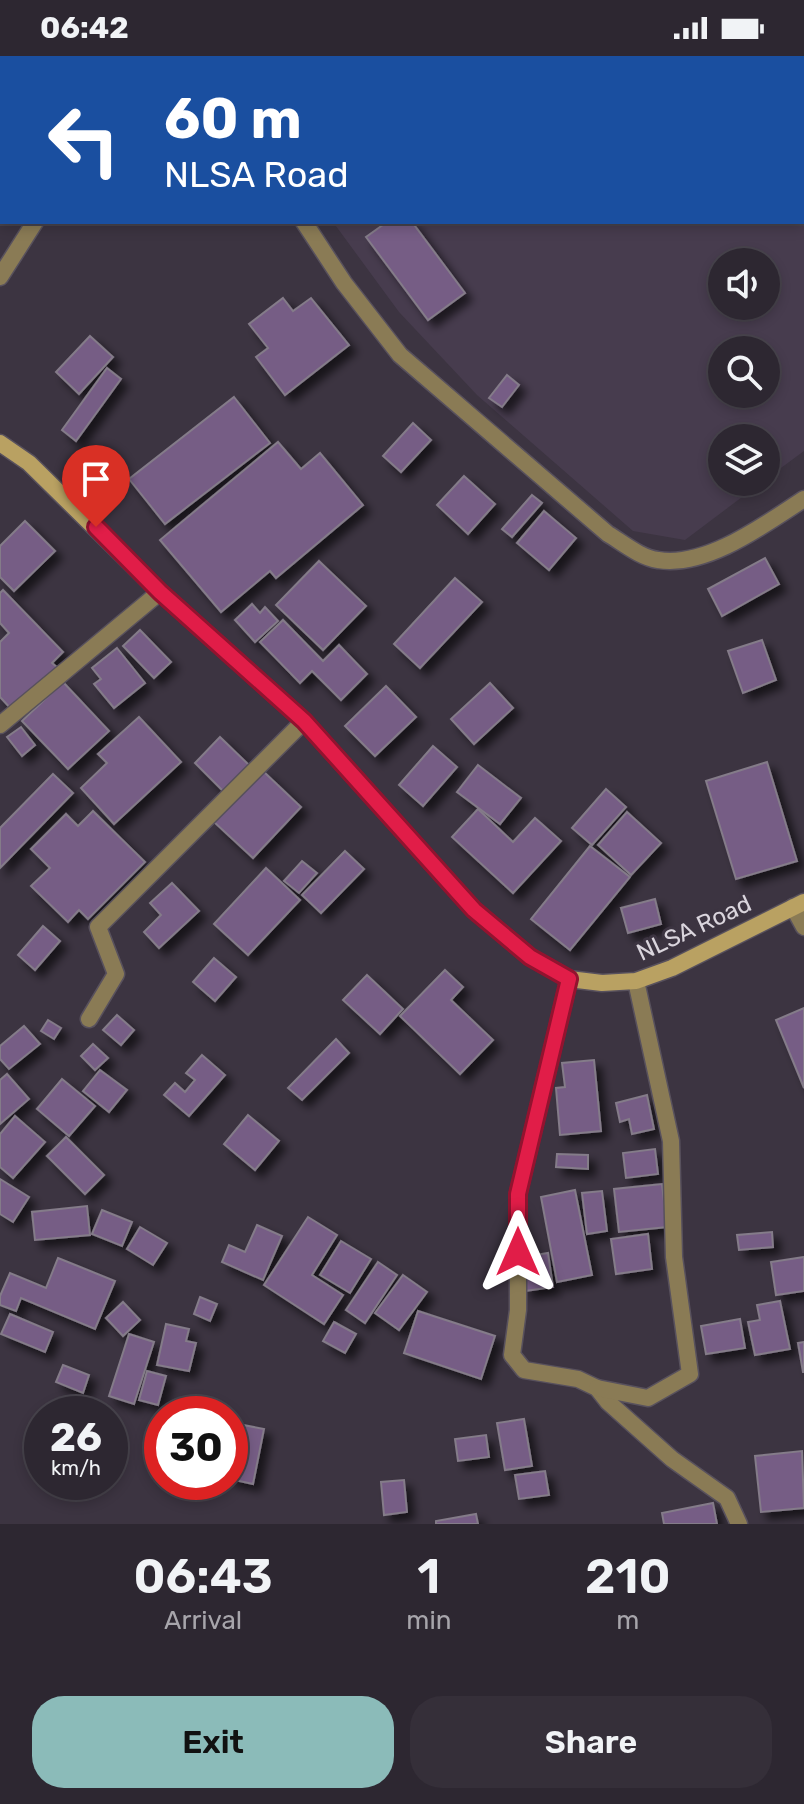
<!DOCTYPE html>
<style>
:root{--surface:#2d2731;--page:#352f39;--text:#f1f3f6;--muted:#a7a5ab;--line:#48444d;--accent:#8bbbb9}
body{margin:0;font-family:Rubik,sans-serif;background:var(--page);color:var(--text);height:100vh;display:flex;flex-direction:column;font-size:30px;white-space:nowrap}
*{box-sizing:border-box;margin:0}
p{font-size:26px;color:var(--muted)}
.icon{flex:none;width:44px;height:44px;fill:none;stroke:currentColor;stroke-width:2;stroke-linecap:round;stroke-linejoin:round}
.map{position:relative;height:1468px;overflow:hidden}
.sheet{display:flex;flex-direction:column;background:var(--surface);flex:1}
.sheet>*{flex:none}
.banner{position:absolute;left:0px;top:0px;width:804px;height:168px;box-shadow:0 4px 12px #0003,0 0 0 2px var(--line);background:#1a4fa0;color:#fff;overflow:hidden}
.tools{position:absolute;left:708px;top:192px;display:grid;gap:16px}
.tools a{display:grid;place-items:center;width:72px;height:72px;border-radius:50%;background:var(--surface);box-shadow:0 4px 12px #0003,0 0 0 2px var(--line);font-size:40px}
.speed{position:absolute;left:24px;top:1340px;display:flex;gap:16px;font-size:40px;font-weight:700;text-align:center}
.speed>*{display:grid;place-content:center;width:104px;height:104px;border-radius:50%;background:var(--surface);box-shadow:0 4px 12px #0003,0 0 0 2px var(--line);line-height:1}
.speed small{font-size:20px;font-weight:400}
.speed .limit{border:12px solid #d22;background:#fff;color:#111}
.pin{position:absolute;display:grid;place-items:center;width:68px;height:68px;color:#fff;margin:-82px -34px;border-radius:50% 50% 50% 0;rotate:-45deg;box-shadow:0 0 8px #0007}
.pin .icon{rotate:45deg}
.me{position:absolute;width:88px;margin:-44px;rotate:0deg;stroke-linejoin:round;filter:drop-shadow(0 0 6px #0008)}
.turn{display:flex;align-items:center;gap:28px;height:168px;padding:0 32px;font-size:36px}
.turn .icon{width:104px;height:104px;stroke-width:2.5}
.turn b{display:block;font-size:56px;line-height:68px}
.eta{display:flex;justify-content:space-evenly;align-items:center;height:136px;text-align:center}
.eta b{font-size:48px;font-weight:600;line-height:56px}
.action{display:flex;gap:16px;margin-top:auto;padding:16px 32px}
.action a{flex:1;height:92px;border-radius:32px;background:var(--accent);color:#111;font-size:32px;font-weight:600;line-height:92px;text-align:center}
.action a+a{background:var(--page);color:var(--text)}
.status{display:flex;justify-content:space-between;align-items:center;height:56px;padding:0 40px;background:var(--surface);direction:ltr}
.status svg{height:22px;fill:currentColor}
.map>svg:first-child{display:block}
.built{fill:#473c4e;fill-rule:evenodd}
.building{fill:#765d85;stroke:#847b89;stroke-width:2;filter:url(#shadow)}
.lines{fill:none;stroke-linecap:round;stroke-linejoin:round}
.minor-casing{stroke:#58515d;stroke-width:19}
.secondary-casing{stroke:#58515d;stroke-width:19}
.minor{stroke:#8a7b55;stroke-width:16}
.secondary{stroke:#b9a162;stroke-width:16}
.route-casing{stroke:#92132f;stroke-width:20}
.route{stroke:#e11d48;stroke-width:14}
.labels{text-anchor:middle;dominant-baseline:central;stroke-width:6;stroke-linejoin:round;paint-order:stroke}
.street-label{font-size:24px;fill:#dad5dd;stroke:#3c3441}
</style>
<div class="status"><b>06:42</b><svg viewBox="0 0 49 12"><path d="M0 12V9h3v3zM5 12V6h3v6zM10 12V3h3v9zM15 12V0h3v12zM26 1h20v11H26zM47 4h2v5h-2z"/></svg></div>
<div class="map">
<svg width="804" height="1468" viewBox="0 0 804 1468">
<defs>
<filter id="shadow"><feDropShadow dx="7" dy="7" stdDeviation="4" flood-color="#0009"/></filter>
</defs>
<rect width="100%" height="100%" fill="#3c3441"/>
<!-- built -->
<path class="built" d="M211,0H804V395L766,423V382H722V426H762L685,484L633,475L477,339L399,256L333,166H802V2ZM722,206H766V250H722ZM722,294H766V338H722Z"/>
<!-- building -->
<g class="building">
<path d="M337,0H422L420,2Z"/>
<path d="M387,166H412L465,237L428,264L366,181Z"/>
<path d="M283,242L293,255L311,242L349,289L285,339L256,301L268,292L249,268Z"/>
<path d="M90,280L113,301L79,338L56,316Z"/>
<path d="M107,312L121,323L76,385L62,374Z"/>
<path d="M507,319L519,329L502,351L489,342Z"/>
<path d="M234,341L270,387L165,468L129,423Z"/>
<path d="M413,367L431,384L401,416L383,400Z"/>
<path d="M278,386L301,413L320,397L363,449L276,522L270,515L221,556L160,484Z"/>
<path d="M464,420L495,448L468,478L437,449Z"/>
<path d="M532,439L542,447L512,481L502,473Z"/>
<path d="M544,455L576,482L549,514L517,487Z"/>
<path d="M25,465L55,495L14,535L0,521V490Z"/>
<path d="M765,502L779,528L722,560L708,533Z"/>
<path d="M319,505L366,550L323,594L276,549Z"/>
<path d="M455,522L482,546L420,612L394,588Z"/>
<path d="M3,534L63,596L52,607L58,612L13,655L0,641V586L9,577L0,567V537Z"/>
<path d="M252,548L260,557L265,551L278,565L255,586L235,564Z"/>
<path d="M283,564L323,605L339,589L367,618L341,644L312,615L300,627L260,586Z"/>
<path d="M140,574L171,606L154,622L123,590Z"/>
<path d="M762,584L776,624L743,637L728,595Z"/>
<path d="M117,592L145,627L114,652L94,628L101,623L92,612Z"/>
<path d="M63,626L109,675L68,713L22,665Z"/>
<path d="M490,627L513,652L474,688L451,663Z"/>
<path d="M386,630L416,661L375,700L345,670Z"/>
<path d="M139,661L181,706L114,768L81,732L107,707L98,698Z"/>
<path d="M21,671L35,689L22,700L7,681Z"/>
<path d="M220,681L249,709L224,736L195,707Z"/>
<path d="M433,690L457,711L423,750L399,729Z"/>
<path d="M767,706L797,805L736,823L706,725Z"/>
<path d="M478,709L521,742L500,768L457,736Z"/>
<path d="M263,715L301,751L253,802L214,766Z"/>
<path d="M53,718L73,737L0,812V772Z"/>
<path d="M606,733L626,751L592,789L572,772Z"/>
<path d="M478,753L513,786L535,762L561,785L513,837L452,781Z"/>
<path d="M93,755L145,806L88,863L79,854L68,866L31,830L50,812L31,793L66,758L78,770Z"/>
<path d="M627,756L661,787L631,819L598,789Z"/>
<path d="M590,790L630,821L570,894L531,863Z"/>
<path d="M345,795L364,813L321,857L302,839Z"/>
<path d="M302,805L317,817L299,837L284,825Z"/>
<path d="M266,812L300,844L248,899L214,868Z"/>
<path d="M172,827L199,855L159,892L144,876L161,859L150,847Z"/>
<path d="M655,843L661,868L628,877L621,852Z"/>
<path d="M43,870L60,885L35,914L18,899Z"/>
<path d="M214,902L236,921L215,945L193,926Z"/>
<path d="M445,914L463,931L451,944L493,984L460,1018L400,960Z"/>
<path d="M367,919L403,953L380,978L343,944Z"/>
<path d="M804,952V1032L776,964Z"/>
<path d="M117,959L134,974L121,989L103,974Z"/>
<path d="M48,964L61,972L54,983L41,975Z"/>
<path d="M24,970L40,988L9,1013L0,1003V990Z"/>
<path d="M336,983L349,997L302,1044L288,1032Z"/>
<path d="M93,988L108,1002L95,1014L81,1000Z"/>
<path d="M202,999L225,1019L189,1060L164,1039L175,1027L185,1036L195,1024L186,1017Z"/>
<path d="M594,1004L601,1075L560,1079L556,1032L565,1031L562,1007Z"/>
<path d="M100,1014L127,1034L109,1056L83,1035Z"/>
<path d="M7,1018L29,1043L0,1068V1024Z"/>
<path d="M62,1023L95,1050L69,1080L37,1053Z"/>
<path d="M647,1039L654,1073L632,1078L629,1063L620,1066L616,1047Z"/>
<path d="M248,1059L279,1085L255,1114L224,1088Z"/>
<path d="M15,1060L45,1086L13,1122L0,1111V1078Z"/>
<path d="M66,1081L104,1119L85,1138L47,1100Z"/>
<path d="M655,1093L658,1118L626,1122L623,1097Z"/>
<path d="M557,1098L588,1099V1113L556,1111Z"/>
<path d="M0,1123L29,1141L13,1166L0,1158Z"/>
<path d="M662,1128L667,1171L619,1176L614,1133Z"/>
<path d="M575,1134L592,1219L557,1226L541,1141Z"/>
<path d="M602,1135L607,1175L587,1178L582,1137Z"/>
<path d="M87,1150L90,1179L35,1184L32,1156Z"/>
<path d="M102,1154L132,1166L122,1190L92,1178Z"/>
<path d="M308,1161L337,1179L312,1219L343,1239L324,1268L264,1229Z"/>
<path d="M257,1169L282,1180L263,1224L222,1206L229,1189L245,1196Z"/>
<path d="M140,1171L167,1187L153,1209L127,1193Z"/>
<path d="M772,1176L773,1191L739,1194L737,1179Z"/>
<path d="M648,1178L652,1213L616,1218L611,1183Z"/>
<path d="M341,1185L371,1203L350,1237L320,1219Z"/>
<path d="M548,1197L553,1231L525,1235L523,1201Z"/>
<path d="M804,1201V1235L776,1239L771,1206Z"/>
<path d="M58,1202L115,1225L95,1273L21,1242L16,1255L0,1249V1240L10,1217L46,1232Z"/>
<path d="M378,1206L397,1219L365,1267L346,1254Z"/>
<path d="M403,1219L427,1236L399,1274L375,1257Z"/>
<path d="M200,1241L217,1248L210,1265L194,1258Z"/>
<path d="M780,1245L790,1293L755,1299L748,1266L760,1264L757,1249Z"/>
<path d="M123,1246L140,1264L123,1280L106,1262Z"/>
<path d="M418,1255L495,1280L481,1323L404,1297Z"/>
<path d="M10,1258L53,1276L45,1296L1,1278Z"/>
<path d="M740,1263L745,1292L706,1298L701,1270Z"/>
<path d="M334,1266L356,1278L345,1297L323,1285Z"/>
<path d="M166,1268L189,1273L186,1285L196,1287L189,1315L157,1309Z"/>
<path d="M129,1278L154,1286L134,1348L109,1340Z"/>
<path d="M804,1286V1316H803L798,1287Z"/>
<path d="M63,1309L89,1319L83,1337L56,1326Z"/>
<path d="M147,1315L166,1320L158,1349L139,1344Z"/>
<path d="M524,1363L532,1410L505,1414L497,1367Z"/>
<path d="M233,1367L264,1373L253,1428L230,1423V1380Z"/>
<path d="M486,1379L489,1401L458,1405L455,1383Z"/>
<path d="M802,1395L804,1452L761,1456L755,1400Z"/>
<path d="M545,1415L549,1439L519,1443L515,1419Z"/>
<path d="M404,1424L407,1456L384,1459L381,1426Z"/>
<path d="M713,1447L717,1468H664L662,1457Z"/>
<path d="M476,1458L478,1468H436V1465Z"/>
</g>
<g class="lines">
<!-- minor casing -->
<g class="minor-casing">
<g id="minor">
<path d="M194,0L196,2"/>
<path d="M138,2L140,0"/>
<path d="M304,166L344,227L400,299L608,478C623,487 641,502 658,504C706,512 764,469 804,443"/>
<path d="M0,221L35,166"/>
<path d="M0,669L160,536"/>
<path d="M793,851L804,871"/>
<path d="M569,923L518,1138V1254L512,1299L524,1314L578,1323L597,1332L608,1346L672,1403L727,1442L739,1468"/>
<path d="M89,963L116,918L98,871L304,665"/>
<path d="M597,1332L648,1342L690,1318L674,1201L671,1085L636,925"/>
</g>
</g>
<!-- secondary casing -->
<g class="secondary-casing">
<path id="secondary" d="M0,387L29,407L160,536L304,665L474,854L530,901L569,923L602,927L636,925L672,912L804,846"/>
</g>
<!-- minor -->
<use href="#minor" class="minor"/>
<!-- secondary -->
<use href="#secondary" class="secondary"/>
</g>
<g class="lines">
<!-- route casing -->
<g class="route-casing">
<path id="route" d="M96,471L160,536L304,665L474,854L530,901L569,923L518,1138V1196"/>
</g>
<!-- route -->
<use href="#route" class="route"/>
</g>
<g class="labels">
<!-- street labels -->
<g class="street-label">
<text transform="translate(694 872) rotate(-25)">NLSA Road</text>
</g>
</g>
</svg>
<div class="tools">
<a><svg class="icon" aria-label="sound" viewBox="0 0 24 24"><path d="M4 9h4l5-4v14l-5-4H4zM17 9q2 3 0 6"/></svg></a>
<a><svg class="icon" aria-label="search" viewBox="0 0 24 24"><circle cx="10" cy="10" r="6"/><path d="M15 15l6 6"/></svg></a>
<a><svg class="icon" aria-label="layers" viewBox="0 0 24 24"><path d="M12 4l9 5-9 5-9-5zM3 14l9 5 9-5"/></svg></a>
</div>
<div class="speed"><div>26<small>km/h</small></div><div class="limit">30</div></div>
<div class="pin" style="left:96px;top:471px;background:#d93025"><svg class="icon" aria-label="arrive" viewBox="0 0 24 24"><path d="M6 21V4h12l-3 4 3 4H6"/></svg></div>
<svg class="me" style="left:518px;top:1196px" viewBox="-20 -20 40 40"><path d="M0-17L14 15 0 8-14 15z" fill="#e11d48" stroke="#fff" stroke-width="4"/></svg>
<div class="banner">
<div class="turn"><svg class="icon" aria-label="left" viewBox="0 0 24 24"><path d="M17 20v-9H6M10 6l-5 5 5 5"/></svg><div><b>60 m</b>NLSA Road</div></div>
</div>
</div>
<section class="sheet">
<div class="eta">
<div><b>06:43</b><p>Arrival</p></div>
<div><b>1</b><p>min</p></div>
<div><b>210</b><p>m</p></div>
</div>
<div class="action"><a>Exit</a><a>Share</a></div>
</section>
